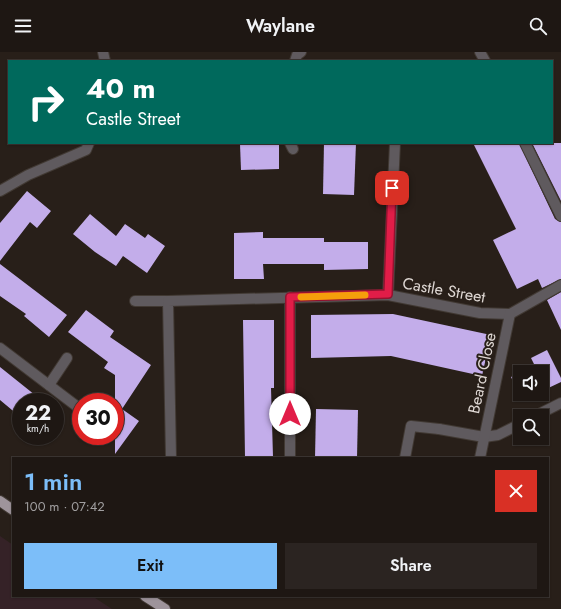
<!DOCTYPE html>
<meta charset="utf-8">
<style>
:root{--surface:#1e1713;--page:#2b2421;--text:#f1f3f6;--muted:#a19fa0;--line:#3c3633;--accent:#7cbef9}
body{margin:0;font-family:Jost,sans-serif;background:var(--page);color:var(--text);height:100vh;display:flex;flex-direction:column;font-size:15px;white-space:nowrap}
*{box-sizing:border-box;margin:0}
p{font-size:13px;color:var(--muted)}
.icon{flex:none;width:22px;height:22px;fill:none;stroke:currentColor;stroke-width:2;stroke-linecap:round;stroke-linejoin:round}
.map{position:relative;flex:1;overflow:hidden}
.sheet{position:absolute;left:12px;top:405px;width:537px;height:140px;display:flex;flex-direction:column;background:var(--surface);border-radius:0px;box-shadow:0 1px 3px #0004,0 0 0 1px var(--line)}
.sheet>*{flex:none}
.top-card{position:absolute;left:8px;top:8px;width:545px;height:84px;border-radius:0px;box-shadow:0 1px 3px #0004,0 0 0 1px var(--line);background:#00695c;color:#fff;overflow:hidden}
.tools{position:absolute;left:513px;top:313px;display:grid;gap:8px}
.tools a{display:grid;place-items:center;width:36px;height:36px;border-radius:0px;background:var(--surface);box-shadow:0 1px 3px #0004,0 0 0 1px var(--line);font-size:20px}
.speed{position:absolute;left:12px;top:341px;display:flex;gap:8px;font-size:20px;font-weight:700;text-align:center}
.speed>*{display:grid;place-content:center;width:52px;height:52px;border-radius:50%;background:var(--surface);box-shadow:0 1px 3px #0004,0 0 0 1px var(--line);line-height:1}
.speed small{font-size:10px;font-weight:400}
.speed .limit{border:6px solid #d22;background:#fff;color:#111}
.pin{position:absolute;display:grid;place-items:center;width:34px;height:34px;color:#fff;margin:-17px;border-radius:8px;box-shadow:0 2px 6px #0006}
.me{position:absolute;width:44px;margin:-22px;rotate:0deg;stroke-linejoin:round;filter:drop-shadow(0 0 3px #0008)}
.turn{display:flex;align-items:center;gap:14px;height:84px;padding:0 12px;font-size:18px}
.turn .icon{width:52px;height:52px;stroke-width:2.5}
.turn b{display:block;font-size:28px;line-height:34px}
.round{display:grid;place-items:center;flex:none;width:42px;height:42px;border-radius:0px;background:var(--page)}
.head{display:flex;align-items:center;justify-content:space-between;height:68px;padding:0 12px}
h1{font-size:24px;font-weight:600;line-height:30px;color:var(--accent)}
.action{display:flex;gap:8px;margin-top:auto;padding:8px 12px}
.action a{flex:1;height:46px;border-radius:0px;background:var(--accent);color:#111;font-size:16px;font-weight:600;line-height:46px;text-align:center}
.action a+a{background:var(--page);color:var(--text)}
header{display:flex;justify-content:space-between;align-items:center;height:52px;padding:0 12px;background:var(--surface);font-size:18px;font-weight:600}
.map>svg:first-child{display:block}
.industrial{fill:#352227}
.building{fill:#c3adea}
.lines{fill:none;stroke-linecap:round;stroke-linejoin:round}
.lane-casing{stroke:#413933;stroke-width:12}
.street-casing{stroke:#413933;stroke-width:12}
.primary-casing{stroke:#413933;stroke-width:12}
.lane{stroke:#5f5a5e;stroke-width:10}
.street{stroke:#5f5a5e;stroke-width:10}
.primary{stroke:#9e949b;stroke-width:10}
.route-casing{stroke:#92132f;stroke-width:10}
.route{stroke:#e11d48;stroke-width:7}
.slow{stroke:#f59e0b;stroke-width:7}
.labels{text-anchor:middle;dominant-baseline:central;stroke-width:4;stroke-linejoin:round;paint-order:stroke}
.street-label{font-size:16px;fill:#ded7d3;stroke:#281f19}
</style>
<header><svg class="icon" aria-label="menu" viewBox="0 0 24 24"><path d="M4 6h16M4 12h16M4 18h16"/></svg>Waylane<svg class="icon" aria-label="search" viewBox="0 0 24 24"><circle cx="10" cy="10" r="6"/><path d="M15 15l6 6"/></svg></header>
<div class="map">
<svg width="561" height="557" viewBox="0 0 561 557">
<rect width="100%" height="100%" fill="#281f19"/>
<!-- industrial -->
<path class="industrial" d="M0,484L13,493V544H92L112,557H0Z"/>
<!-- building -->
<g class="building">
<path d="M270,91H279V117L241,118L240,92Z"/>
<path d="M324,91H356L354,143L323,142Z"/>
<path d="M473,91H519L555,167L561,170V227L542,236L538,227L517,237L493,188L516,177Z"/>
<path d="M532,91H561V149Z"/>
<path d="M27,139L51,159L37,176L30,170L0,209V171Z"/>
<path d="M90,162L116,184L125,172L145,186L148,182L165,194L147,221L123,204L116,214L95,200L73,182Z"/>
<path d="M263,180V186H324V190H368V217L324,218V212H263L264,227H234V181Z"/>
<path d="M0,212L67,263L49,285L24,264L26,262L0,244Z"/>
<path d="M561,240V278L547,248Z"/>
<path d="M86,258L114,279L110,285L151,313L122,357L139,369L115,402V323L104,316L108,310L68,280Z"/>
<path d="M393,262L491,283L482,324L391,304L311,306V263Z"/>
<path d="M243,268H274V336H271L273,405L245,406Z"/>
<path d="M547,298L561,326V330L542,339V320H522L535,314L531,306Z"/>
<path d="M0,315L35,343L29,350H21V360L18,363L0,348Z"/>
<path d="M520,321V342H537L523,349L511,325Z"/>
<path d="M316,357L358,358L357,406H315Z"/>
</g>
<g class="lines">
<!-- lane casing -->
<g class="lane-casing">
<path id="lane" d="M405,406L411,374L439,377"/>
</g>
<!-- street casing -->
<g class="street-casing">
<g id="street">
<path d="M103,0L105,9"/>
<path d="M480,0L485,9"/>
<path d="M295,9L297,3L301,0"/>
<path d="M290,91L293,97"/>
<path d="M525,91L561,164"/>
<path d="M0,139L28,123L86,98L89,91"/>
<path d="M388,243L395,91"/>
<path d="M290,245V406"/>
<path d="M135,249H168"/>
<path d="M0,296L79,356"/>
<path d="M49,333L67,306"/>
<path d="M535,364L561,351"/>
<path d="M439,377L484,385L498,383L520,372"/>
<path d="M171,406L168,249L388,243L480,261L510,262L561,233"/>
<path d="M480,406L510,262"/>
</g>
</g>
<!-- primary casing -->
<g class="primary-casing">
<g id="primary">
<path d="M0,449L13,458"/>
<path d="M145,544L165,557"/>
</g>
</g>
<!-- lane -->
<use href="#lane" class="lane"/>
<!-- street -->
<use href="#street" class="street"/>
<!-- primary -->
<use href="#primary" class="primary"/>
</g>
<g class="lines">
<!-- route casing -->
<g class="route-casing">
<path id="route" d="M290,362V245L388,242L392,136"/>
</g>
<!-- route -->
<use href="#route" class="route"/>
<!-- slow -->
<path class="slow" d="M301,245L365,243"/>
</g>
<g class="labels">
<!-- street labels -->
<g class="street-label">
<text transform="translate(444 238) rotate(10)">Castle Street</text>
<text transform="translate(482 321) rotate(-78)">Beard Close</text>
</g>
</g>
</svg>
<div class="tools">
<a><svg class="icon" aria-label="sound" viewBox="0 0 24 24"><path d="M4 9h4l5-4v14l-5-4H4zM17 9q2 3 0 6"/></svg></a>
<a><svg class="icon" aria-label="search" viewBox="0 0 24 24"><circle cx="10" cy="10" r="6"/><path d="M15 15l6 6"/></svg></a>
</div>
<div class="speed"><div>22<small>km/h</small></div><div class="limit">30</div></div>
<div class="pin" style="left:392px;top:136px;background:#d93025"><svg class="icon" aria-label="arrive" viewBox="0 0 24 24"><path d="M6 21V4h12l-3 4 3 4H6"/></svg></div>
<svg class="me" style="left:290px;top:362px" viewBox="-20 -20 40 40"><circle r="19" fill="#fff"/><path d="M0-13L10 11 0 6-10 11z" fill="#e11d48"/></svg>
<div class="top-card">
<div class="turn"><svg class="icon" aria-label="right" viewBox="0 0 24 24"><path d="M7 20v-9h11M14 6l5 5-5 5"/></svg><div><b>40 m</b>Castle Street</div></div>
</div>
<section class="sheet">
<div class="head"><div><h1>1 min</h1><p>100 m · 07:42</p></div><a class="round" style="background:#d93025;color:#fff"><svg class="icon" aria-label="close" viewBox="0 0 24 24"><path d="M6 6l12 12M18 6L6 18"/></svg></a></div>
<div class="action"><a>Exit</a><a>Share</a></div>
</section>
</div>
